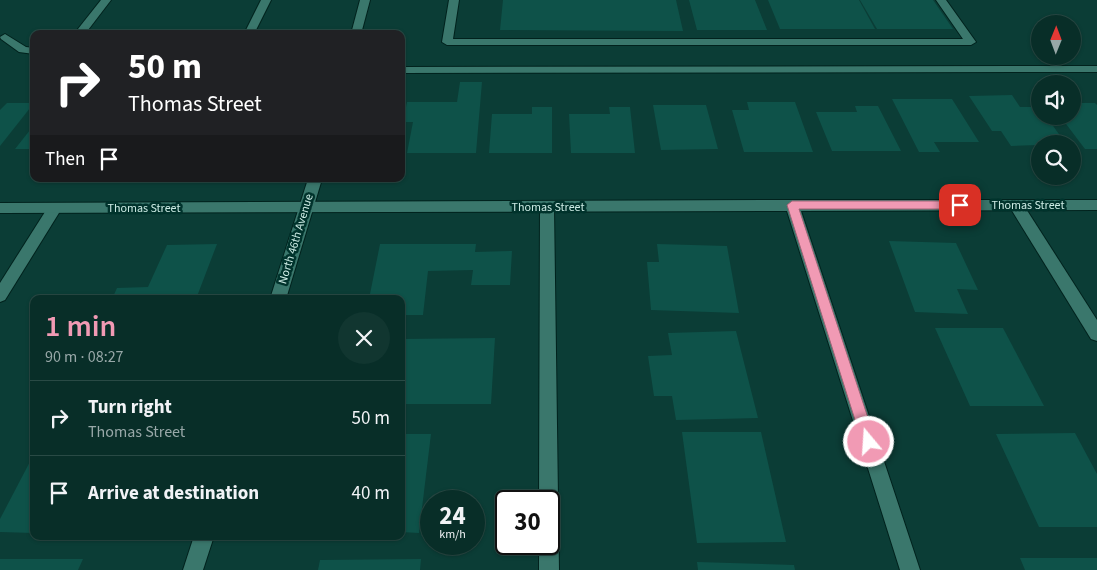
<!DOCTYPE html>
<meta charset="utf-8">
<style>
:root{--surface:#082e28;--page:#113630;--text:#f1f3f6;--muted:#98a8a8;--line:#294a45;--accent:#f19ab4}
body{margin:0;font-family:"Source Sans 3",sans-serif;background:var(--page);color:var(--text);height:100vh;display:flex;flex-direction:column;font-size:19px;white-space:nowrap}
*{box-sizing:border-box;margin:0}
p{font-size:16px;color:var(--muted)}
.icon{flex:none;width:28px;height:28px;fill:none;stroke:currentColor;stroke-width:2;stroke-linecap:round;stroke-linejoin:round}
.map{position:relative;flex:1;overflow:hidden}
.drawer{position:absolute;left:30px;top:295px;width:375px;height:245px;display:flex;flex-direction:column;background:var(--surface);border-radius:10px;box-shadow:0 1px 4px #0004,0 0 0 1px var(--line)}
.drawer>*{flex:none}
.guide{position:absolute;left:30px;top:30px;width:375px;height:152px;border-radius:10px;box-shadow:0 1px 4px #0004,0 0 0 1px var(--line);background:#202124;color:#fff;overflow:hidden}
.needle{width:32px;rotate:1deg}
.tools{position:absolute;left:1031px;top:15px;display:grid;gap:10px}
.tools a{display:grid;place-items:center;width:50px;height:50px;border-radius:50%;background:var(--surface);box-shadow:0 1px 4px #0004,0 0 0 1px var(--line);font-size:25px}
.speed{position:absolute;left:420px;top:490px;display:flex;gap:10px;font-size:25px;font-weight:700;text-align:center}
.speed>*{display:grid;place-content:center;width:65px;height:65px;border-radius:50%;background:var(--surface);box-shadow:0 1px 4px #0004,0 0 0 1px var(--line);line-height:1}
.speed small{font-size:12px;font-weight:400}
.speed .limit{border:2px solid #111;border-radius:8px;background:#fff;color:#111}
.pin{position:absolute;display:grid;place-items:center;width:42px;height:42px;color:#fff;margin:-21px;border-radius:10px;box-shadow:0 2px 8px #0006}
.me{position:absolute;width:55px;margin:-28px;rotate:342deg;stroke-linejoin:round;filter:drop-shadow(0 0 4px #0008)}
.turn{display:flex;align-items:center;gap:18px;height:105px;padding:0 15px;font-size:22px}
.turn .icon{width:65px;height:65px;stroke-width:2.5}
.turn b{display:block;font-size:35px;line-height:42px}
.then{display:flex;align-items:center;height:48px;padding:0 15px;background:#0003;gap:10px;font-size:19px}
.round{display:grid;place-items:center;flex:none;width:52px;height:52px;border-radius:26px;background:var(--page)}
.head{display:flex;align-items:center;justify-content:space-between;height:85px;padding:0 15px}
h1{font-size:30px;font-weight:600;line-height:38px;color:var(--accent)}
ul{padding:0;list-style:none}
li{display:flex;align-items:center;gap:15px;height:75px;padding:0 15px;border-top:1px solid var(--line)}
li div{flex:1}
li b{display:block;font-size:19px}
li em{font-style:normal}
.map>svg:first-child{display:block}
.building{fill:#0e5249}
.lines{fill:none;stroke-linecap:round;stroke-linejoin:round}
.service-casing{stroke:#01221d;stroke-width:2}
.minor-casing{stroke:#01221d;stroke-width:2}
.tertiary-casing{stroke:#01221d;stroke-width:2}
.service{fill:#3a776c;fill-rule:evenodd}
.minor{fill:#3a776c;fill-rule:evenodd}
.tertiary{fill:#3a776c;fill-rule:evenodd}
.route{fill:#f19ab4;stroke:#9d6475}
.labels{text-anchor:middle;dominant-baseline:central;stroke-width:5;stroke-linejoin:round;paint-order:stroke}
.street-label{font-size:12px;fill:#ccebe4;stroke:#00332c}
</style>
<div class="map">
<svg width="1097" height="570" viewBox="0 0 1097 570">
<rect width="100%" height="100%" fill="#0b3d36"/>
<!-- building -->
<g class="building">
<path d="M503,0H676L683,31L500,30Z"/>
<path d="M689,0H755L767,30H697Z"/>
<path d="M768,0H859L875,29H780Z"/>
<path d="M860,0H933L953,29H877Z"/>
<path d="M460,82H482L476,153H407L413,122H403L407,102H457Z"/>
<path d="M1012,95L1020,107H1038L1040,116H1046L1066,144L1011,146L1001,131H992L969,96Z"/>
<path d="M892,99H952L979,142H934L940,152H919Z"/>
<path d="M747,102H795L813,152H744L732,110H749Z"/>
<path d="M7,103H34L0,146V110Z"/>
<path d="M1072,103H1095L1097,105V149H1085L1060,116H1072Z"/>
<path d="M653,105H706L718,149L661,150Z"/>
<path d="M855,106H878L901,151H832L816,112H857Z"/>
<path d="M532,107H552V153H489L492,114H532Z"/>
<path d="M609,107H630L635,153H571L569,114H610Z"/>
<path d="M34,125V149H15Z"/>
<path d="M889,241L956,243L978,290L957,289L968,314L915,312Z"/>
<path d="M217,244L196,299H112L117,288L148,287L167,245Z"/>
<path d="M380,244H476L475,252L512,251L510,285H471L473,270L428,271L423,315H401V299H369Z"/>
<path d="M657,244L727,246L739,313L651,310L647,262H659Z"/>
<path d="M935,328H1003L1044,406H970Z"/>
<path d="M736,331L758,418L676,420L672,396H654L648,356L672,355L668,333Z"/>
<path d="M495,338L491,404H401V339Z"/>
<path d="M682,432H761L786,542L697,543Z"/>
<path d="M1075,433L1097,474V527H1039L996,434Z"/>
<path d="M401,434H431L419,533L401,532Z"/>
<path d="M34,454V533L0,532V519Z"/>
<path d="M1020,558H1097V570H1025Z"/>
<path d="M0,559H83L78,570H0Z"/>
<path d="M421,559L420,570H318L320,560Z"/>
<path d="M697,562L794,565L795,570H698Z"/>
</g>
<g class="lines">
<!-- service casing -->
<g class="service-casing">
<g id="service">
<path d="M101,0H111L85,34H74Z"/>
<path d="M261,0H271L254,34H244Z"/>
<path d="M449,0H459L453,39H963L936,0H946L976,42L971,45H447L442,42Z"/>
<path d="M5,34L26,47L34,48V54L19,52L1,39L0,37Z"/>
<path d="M1097,66V72L401,73V67Z"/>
<path d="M1016,200L1021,201L1097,320V341L1091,339L1011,209L1009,205L1011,201Z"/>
<path d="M547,202L552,203L554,207L559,570H539V544H549V501H539L540,207L542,203Z"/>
<path d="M55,203L60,204L62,208L5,300L0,302V283L50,204Z"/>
</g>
</g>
<!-- minor casing -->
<g class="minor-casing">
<path id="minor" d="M792,200H1097V210L801,211L920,570H900L787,211L0,213V203Z"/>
</g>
<!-- tertiary casing -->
<g class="tertiary-casing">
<g id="tertiary">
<path d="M360,0H370L361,34H351Z"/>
<path d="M308,179H322L286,299H270Z"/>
<path d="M194,536H214L203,570H183Z"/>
</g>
</g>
<!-- service -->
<use href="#service" class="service"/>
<!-- minor -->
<use href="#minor" class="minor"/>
<!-- tertiary -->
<use href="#tertiary" class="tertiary"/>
</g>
<!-- route -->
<path class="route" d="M792,201H960L966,205L960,209H799L876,442L874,447L869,449L864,447L862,442L787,205Z"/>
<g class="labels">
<!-- street labels -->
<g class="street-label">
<text x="1028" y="205">Thomas Street</text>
<text x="548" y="207">Thomas Street</text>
<text x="144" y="208">Thomas Street</text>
<text transform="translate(296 239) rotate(-73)">North 46th Avenue</text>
</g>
</g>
</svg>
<div class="tools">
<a><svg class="needle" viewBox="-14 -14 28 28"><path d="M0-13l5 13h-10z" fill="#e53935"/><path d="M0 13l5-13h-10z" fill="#98a8a8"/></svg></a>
<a><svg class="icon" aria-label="sound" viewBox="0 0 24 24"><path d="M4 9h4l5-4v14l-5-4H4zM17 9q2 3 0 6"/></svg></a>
<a><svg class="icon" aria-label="search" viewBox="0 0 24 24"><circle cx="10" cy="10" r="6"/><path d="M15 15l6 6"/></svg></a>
</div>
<div class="speed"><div>24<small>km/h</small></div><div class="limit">30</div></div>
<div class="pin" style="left:960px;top:205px;background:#d93025"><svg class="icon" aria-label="arrive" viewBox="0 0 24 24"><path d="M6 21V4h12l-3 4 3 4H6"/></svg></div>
<svg class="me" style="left:869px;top:442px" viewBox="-20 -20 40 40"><circle r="17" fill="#f19ab4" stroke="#fff" stroke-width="3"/><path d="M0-11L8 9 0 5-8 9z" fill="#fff"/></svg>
<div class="guide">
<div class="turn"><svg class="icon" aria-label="right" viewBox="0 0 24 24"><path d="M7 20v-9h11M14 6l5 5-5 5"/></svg><div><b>50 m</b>Thomas Street</div></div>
<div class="then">Then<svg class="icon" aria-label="arrive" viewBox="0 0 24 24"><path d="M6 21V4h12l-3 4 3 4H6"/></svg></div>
</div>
<section class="drawer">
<div class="head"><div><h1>1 min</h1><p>90 m · 08:27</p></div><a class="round"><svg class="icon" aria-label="close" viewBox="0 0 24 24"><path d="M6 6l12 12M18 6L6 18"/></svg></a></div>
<ul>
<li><svg class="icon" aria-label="right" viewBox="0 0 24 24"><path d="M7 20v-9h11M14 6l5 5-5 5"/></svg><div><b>Turn right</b><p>Thomas Street</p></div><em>50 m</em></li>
<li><svg class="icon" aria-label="arrive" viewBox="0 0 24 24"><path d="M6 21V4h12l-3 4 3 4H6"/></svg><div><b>Arrive at destination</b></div><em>40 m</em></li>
</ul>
</section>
</div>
